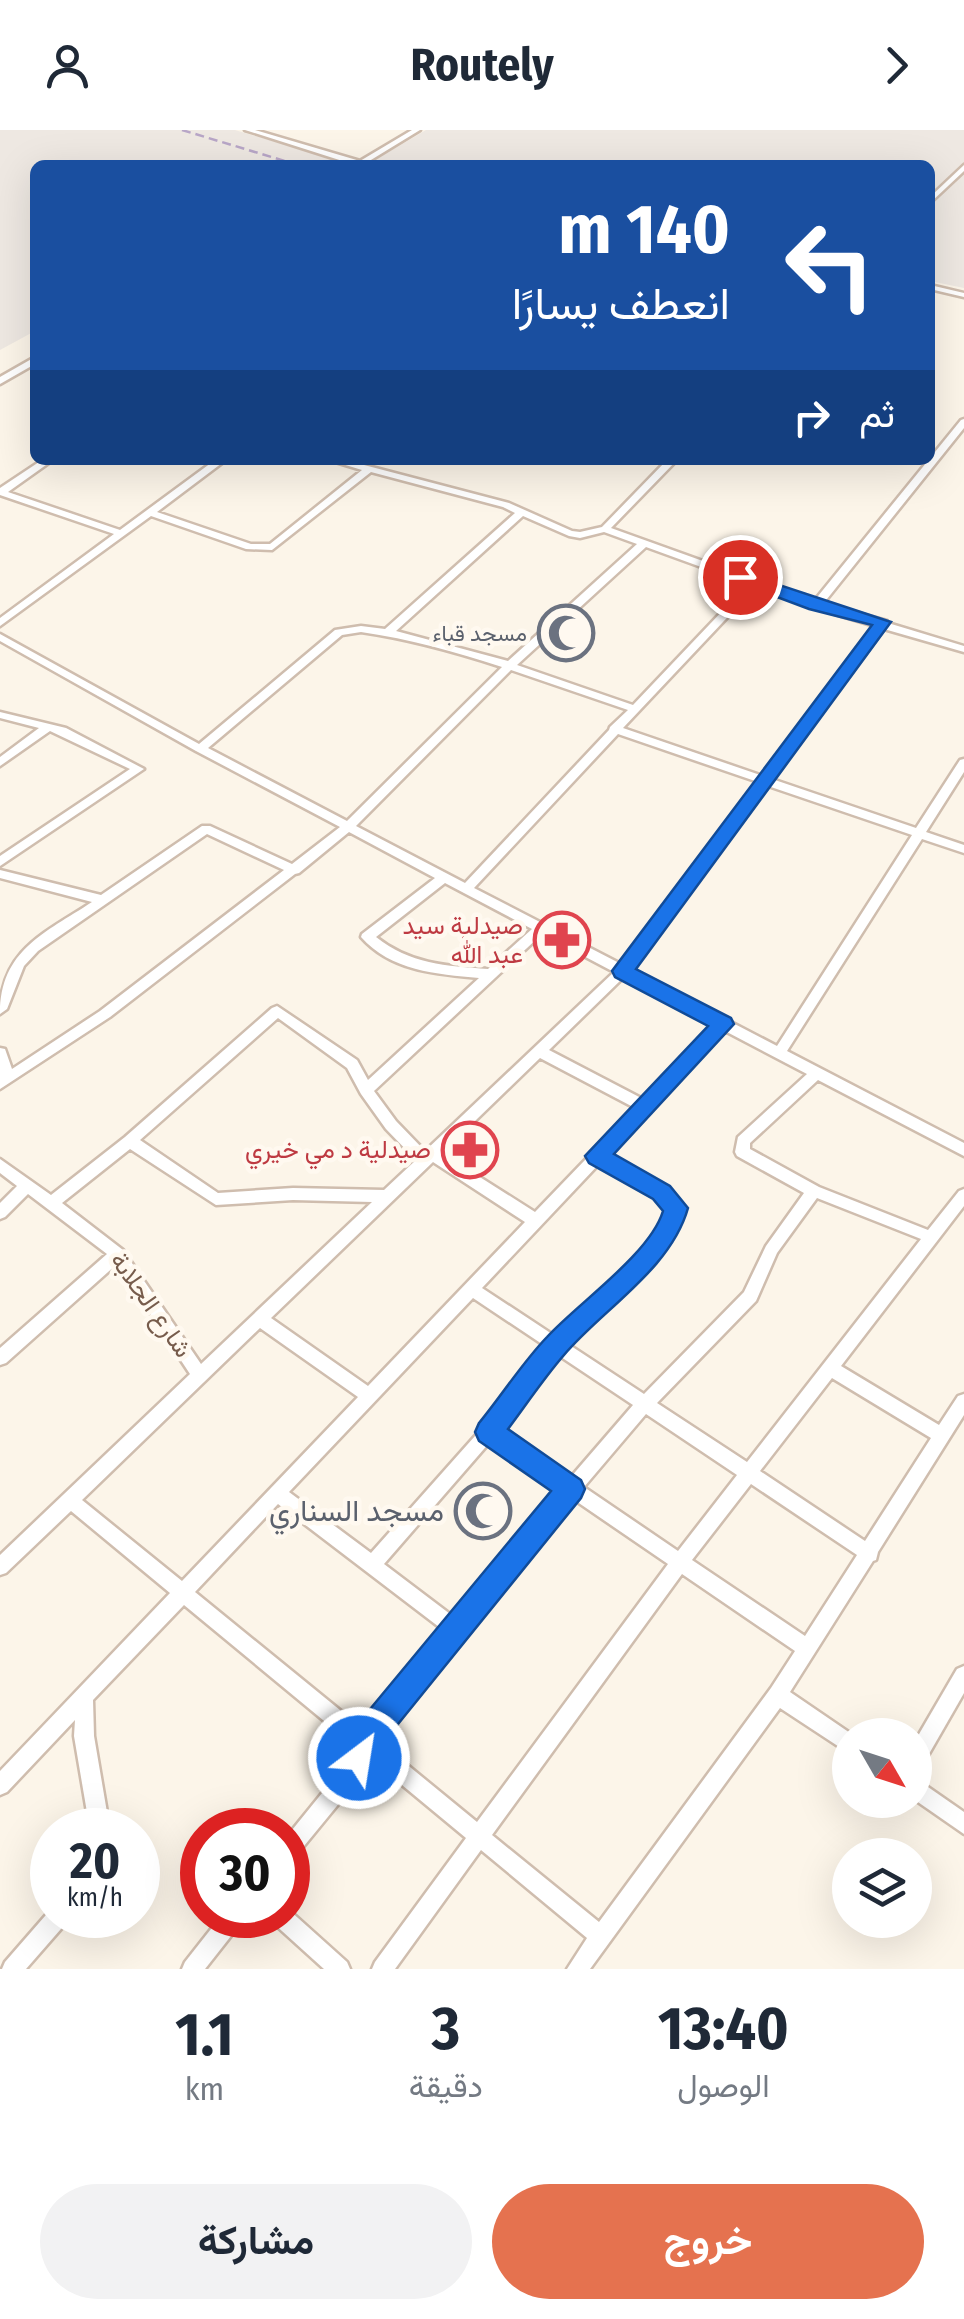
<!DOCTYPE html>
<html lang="ar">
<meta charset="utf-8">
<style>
:root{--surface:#fff;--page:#f2f2f3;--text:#1f2937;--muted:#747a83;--accent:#e5724f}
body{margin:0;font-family:"Fira Sans Condensed",Vazirmatn,sans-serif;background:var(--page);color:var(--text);direction:rtl;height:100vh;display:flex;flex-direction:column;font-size:38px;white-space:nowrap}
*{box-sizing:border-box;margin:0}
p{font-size:32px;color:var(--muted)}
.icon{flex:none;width:55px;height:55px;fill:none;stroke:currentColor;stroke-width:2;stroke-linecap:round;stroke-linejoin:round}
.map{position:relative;height:1839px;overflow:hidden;direction:ltr}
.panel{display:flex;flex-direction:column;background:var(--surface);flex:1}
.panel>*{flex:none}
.top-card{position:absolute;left:30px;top:30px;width:905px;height:305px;border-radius:15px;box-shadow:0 10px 40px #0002;direction:rtl;background:#1a4fa0;color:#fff;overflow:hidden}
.needle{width:65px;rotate:129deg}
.controls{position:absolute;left:832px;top:1588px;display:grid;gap:20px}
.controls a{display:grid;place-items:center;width:100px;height:100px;border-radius:50%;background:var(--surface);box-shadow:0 10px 40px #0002;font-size:50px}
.speed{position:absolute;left:30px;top:1678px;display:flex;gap:20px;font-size:50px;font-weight:700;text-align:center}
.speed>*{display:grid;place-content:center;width:130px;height:130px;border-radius:50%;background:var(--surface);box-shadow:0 10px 40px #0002;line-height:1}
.speed small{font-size:25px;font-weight:400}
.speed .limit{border:15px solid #d22;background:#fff;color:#111}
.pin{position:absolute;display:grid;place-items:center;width:85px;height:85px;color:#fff;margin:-42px;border:5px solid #fff;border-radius:50%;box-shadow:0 2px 10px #0007}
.me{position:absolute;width:110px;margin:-55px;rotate:31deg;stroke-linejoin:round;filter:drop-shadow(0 0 8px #0008)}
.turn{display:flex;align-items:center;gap:35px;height:210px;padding:0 40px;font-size:45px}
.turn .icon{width:130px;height:130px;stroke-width:2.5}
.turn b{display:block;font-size:70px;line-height:85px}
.then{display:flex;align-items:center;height:95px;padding:0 40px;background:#0003;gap:20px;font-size:38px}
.eta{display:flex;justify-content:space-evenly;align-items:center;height:170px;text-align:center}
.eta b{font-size:60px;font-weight:700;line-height:70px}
.primary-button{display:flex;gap:20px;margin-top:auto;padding:20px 40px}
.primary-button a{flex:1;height:115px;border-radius:60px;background:var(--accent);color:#fff;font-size:40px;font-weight:700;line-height:115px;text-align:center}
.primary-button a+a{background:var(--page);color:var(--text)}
header{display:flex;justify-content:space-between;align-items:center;height:130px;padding:0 40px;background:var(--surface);font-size:45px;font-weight:700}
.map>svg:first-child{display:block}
.industrial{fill:#eee8e2}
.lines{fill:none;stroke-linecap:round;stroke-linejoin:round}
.minor-casing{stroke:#cfbdae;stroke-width:5}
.minor{fill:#fff;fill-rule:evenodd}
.rail{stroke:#b8a6c7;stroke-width:2.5;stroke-dasharray:9 5;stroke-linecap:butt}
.route{fill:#1a73e8;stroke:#114b97;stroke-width:2.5}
.labels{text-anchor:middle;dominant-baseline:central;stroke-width:9;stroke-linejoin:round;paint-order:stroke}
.far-worship-label{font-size:22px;fill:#5b616d;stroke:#fff9f0;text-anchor:end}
.health-label{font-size:25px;fill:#be3a42;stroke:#fff9f0;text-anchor:end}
.street-label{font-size:25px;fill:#775c4c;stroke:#fff9f0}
.near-worship-label{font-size:30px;fill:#5b616d;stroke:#fff9f0;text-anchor:end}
</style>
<header><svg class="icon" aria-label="forward" viewBox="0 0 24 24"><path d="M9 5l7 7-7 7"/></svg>Routely<svg class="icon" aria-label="person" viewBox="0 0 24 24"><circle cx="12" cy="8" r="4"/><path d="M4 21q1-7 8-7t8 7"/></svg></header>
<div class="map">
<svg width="964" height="1839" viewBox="0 0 964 1839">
<rect width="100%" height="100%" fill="#fcf5e9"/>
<!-- industrial -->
<g class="industrial">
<path d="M0,0H235L341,31L334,35H35V201L0,220Z"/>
<path d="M426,0H964V158L930,151V35H400L375,30Z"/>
</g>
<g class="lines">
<!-- minor casing -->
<g class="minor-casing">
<g id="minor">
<path d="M245,0H255L360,31L412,0H420L366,33L368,35H355Z"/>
<path d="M964,35V41L930,73V67Z"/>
<path d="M930,155L964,163V167L930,159Z"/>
<path d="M35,227V234L0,254V247Z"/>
<path d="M964,289V298L823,474L887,491L888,493L964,516V522L884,499L772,649L916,698L960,630L964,629V642L926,702L964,715V723L922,709L787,921L964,1013V1026L818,950L750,1013V1019L819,1057L928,1100L959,1061L964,1059V1076L841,1236L939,1295L958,1266L964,1264V1285L878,1422L876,1430L873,1431L790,1562L853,1605H850V1624L780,1578L590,1839H567L587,1808L481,1720L395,1839H372L375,1832L466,1708L367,1626L359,1649L295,1727L288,1730V1705L344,1636L352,1614L184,1475L93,1570L94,1606L110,1700H90L74,1606L75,1590L7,1662L0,1665V1641L170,1463L71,1381L6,1443L0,1445V1425L190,1244L117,1134L6,1233L0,1235V1218L107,1124L28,1064L5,1087L0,1089V1073L17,1056L0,1043V1029L51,1065L125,1007L272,878L277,876L357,930L368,950L479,848C436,844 391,841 361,807L362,804L435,748L349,702L299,743L295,744L110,887L0,959V918L5,919L12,939L100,881L284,740L207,704L38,821L24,836L7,879L0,884C0,820 45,803 92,772L0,748V740L101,765L202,696H210L292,734L340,697L196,621L0,511V504L199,614L335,500L361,496L385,499L515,383L503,377L371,342L272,420L246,419L151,386L0,496V488L114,404L0,365V358L42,330H53L8,362L120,400L215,330H226L157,382L251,414H270L362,340L329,330H345L509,373L572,401L580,402L602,397L667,330H677L611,398L814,471L961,290ZM523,386L569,406L580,408L604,402L637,414L508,531L396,501ZM646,417L748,454L633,575L517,535ZM756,457L812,477L875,496L763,646L623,598ZM361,502C410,509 456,522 502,537L347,691L208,618L342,505ZM511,540L628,580L610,597L609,600L465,753L356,696ZM618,604L758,652L621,834L474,758ZM768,656L912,705L777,916L631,840ZM445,753L532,799L488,839C446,836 410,834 376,807ZM542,804L614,842L425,1021L396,991L374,961ZM624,847L714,895L643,969L549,920ZM278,888L347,938L361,964L386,999L416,1030L384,1060L293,1058L218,1063L140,1010ZM725,901L807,944L738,1007L735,1022L737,1026L804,1063L766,1116L744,1162L644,1264L568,1214C604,1177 667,1127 683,1078L667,1059L607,1025ZM540,928L635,978L535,1082L442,1023ZM130,1019L216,1075L293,1070L372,1072L201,1234L123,1120L62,1073ZM433,1032L525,1092L368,1256L271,1188ZM599,1034L657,1067L668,1079C655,1118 586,1176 555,1206L482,1158ZM817,1068L921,1109L747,1332L657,1273L756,1171L777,1123ZM473,1168L545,1216L483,1297L371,1423L289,1362ZM260,1198L358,1267L182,1451L82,1370ZM558,1225L633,1275L570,1348L500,1300ZM832,1248L931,1308L865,1411L760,1341ZM646,1284L737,1345L678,1421L584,1357ZM490,1312L560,1360L454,1487L384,1434ZM751,1354L857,1425L805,1506L692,1430ZM573,1369L668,1434L477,1692L377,1610ZM278,1374L443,1500L362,1598L195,1462ZM682,1444L795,1521L771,1558L599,1792L492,1705Z"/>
<path d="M0,582L66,598L144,639L0,736V726L130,639L50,601L0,636V627L39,598L0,588Z"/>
<path d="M964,1536V1563L922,1636L915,1639V1611L957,1539Z"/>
<path d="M915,1648L964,1682V1704L915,1670Z"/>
<path d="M52,1778V1785H70L67,1792L26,1839H2L5,1832Z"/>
<path d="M288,1779L347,1832L350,1839H324L272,1792L269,1785H288Z"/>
<path d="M222,1785H245L242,1792L205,1839H182L185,1832Z"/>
</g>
</g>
<!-- minor -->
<use href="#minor" class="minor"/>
<!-- rail -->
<path class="rail" d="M182,0L298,35"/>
</g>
<!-- route -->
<path class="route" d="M740,442L891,492L636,839L731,888L734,894L614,1024L670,1056L688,1078C671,1139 603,1179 564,1225C544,1248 526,1275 508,1299L581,1350L585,1359L581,1368L377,1620L370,1640L359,1644L348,1640L343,1628L351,1602L551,1361L479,1311L475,1302L479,1293C502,1265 522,1233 547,1207C578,1173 650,1124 663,1081L653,1069L589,1033L585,1026L708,896L615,847L612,841L872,495L809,479L734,451L732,447Z"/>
<!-- icons -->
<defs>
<g id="mosque-ring" transform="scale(2.875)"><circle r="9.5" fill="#fff9f0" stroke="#6b7280" stroke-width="1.5"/><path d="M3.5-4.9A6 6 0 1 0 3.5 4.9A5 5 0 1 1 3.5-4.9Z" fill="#6b7280"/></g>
<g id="pharmacy-ring" transform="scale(2.875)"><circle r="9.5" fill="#fff9f0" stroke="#e0444e" stroke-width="1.5"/><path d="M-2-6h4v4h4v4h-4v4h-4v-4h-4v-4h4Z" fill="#e0444e"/></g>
</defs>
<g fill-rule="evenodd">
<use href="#mosque-ring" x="566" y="503"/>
<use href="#pharmacy-ring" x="562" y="810"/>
<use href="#pharmacy-ring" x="470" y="1020"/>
<use href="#mosque-ring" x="483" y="1381"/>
</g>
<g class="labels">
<!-- far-worship labels -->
<g class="far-worship-label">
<text x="527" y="503">مسجد قباء</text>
</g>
<!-- health labels -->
<g class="health-label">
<text x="523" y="796">صيدلية سيد<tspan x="523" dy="29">عبد الله</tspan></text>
<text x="431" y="1020">صيدلية د مي خيري</text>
</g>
<!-- street labels -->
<g class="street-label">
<text transform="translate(151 1175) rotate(55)">شارع الجلابة</text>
</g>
<!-- near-worship labels -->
<g class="near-worship-label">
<text x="444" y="1381">مسجد السناري</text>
</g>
</g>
</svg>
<div class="controls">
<a><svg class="needle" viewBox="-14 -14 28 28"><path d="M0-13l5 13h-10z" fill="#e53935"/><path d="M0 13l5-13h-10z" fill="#747a83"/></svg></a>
<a><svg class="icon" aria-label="layers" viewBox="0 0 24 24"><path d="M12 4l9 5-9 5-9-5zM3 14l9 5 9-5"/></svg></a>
</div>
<div class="speed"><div>20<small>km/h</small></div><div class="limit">30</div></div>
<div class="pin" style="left:740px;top:447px;background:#d93025"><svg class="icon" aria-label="arrive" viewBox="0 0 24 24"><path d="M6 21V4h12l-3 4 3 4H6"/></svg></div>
<svg class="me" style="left:359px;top:1628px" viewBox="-20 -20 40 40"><circle r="17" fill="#1a73e8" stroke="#fff" stroke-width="3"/><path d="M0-11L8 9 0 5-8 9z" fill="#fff"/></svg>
<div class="top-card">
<div class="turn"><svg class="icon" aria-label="left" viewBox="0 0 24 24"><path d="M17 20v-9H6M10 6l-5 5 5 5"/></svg><div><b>140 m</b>انعطف يسارًا</div></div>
<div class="then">ثم<svg class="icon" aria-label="right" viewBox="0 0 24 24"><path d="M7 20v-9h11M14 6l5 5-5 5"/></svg></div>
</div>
</div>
<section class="panel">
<div class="eta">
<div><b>13:40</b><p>الوصول</p></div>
<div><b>3</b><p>دقيقة</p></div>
<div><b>1.1</b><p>km</p></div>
</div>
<div class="primary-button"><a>خروج</a><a>مشاركة</a></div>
</section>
